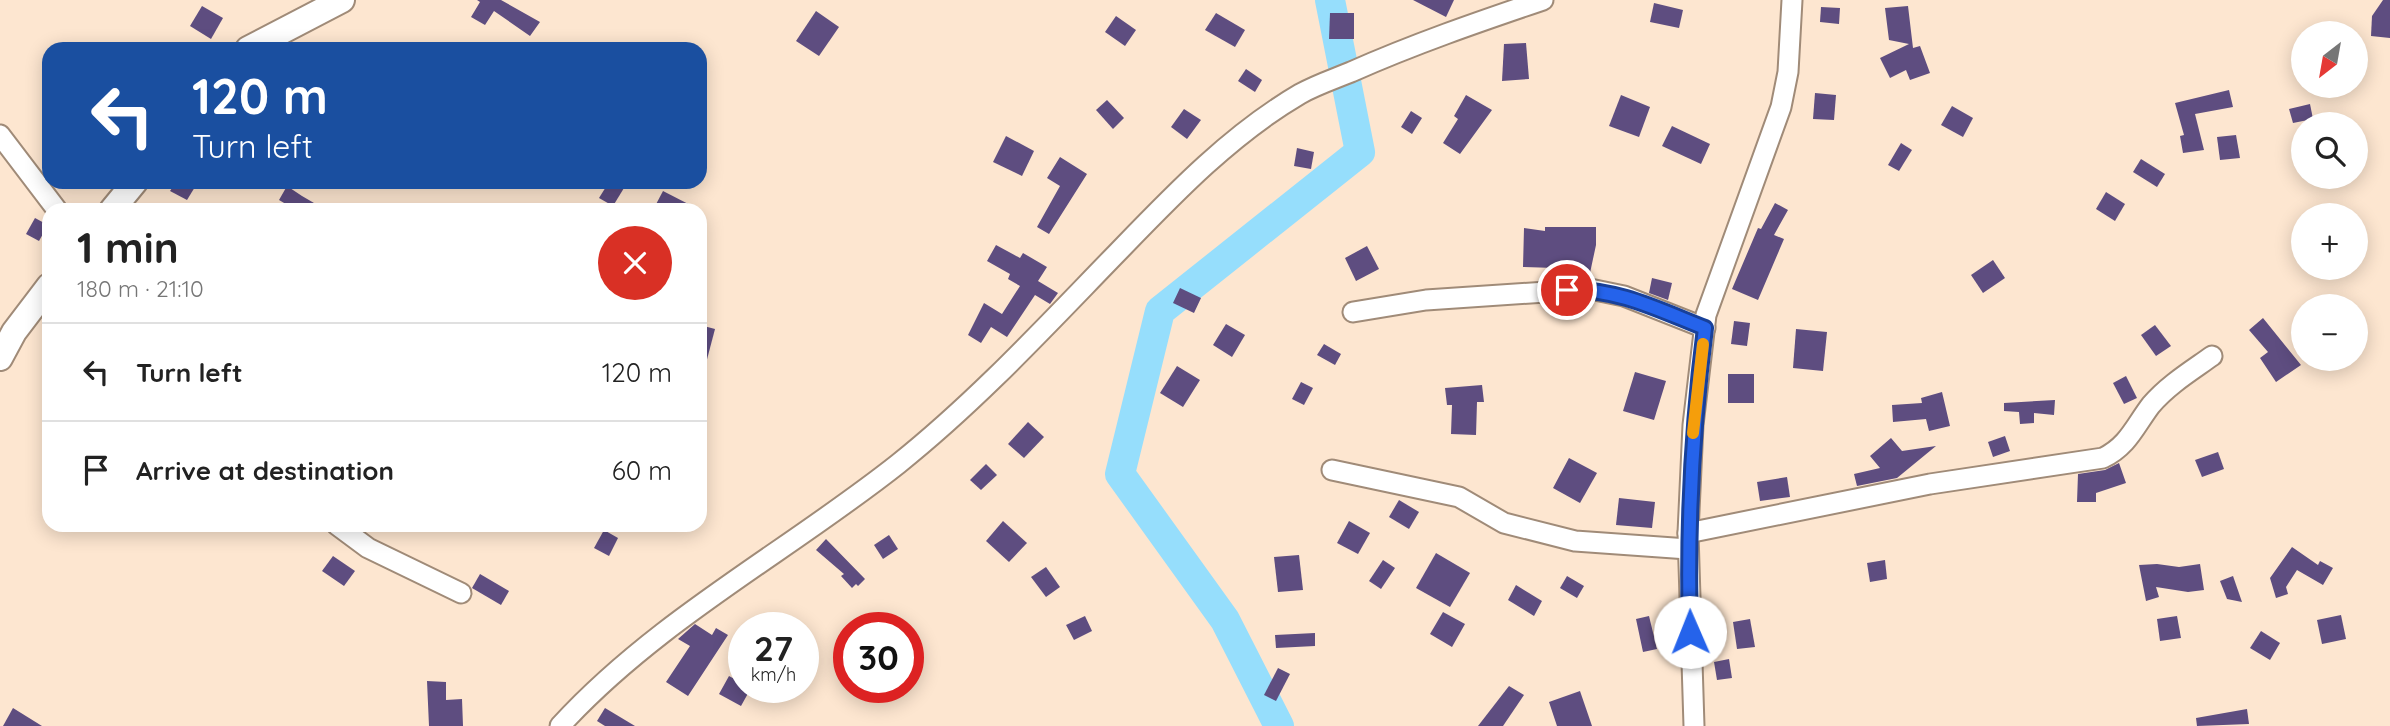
<!DOCTYPE html>
<meta charset="utf-8">
<style>
:root{--surface:#fff;--page:#f2f2f2;--text:#222;--muted:#767676;--line:#e0e0e0}
body{margin:0;font-family:Quicksand,sans-serif;background:var(--page);color:var(--text);height:100vh;display:flex;flex-direction:column;font-size:26px;white-space:nowrap}
*{box-sizing:border-box;margin:0}
p{font-size:23px;color:var(--muted)}
.icon{flex:none;width:38px;height:38px;fill:none;stroke:currentColor;stroke-width:2;stroke-linecap:round;stroke-linejoin:round}
.map{position:relative;flex:1;overflow:hidden}
.sheet{position:absolute;left:42px;top:203px;width:665px;height:329px;display:flex;flex-direction:column;background:var(--surface);border-radius:21px;box-shadow:0 4px 18px #0003}
.sheet>*{flex:none}
.hud{position:absolute;left:42px;top:42px;width:665px;height:147px;border-radius:21px;box-shadow:0 4px 18px #0003;background:#1a4fa0;color:#fff;overflow:hidden}
.needle{width:46px;rotate:211deg}
.fabs{position:absolute;left:2291px;top:21px;display:grid;gap:14px}
.fabs a{display:grid;place-items:center;width:77px;height:77px;border-radius:50%;background:var(--surface);box-shadow:0 4px 18px #0003;font-size:35px}
.speed{position:absolute;left:728px;top:612px;display:flex;gap:14px;font-size:35px;font-weight:700;text-align:center}
.speed>*{display:grid;place-content:center;width:91px;height:91px;border-radius:50%;background:var(--surface);box-shadow:0 4px 18px #0003;line-height:1}
.speed small{font-size:18px;font-weight:400}
.speed .limit{border:10px solid #d22;background:#fff;color:#111}
.pin{position:absolute;display:grid;place-items:center;width:60px;height:60px;color:#fff;margin:-30px;border:4px solid #fff;border-radius:50%;box-shadow:0 2px 7px #0007}
.me{position:absolute;width:77px;margin:-38px;rotate:359deg;stroke-linejoin:round;filter:drop-shadow(0 0 5px #0008)}
.turn{display:flex;align-items:center;gap:24px;height:147px;padding:0 35px;font-size:32px}
.turn .icon{width:91px;height:91px;stroke-width:2.5}
.turn b{display:block;font-size:49px;line-height:60px}
.round{display:grid;place-items:center;flex:none;width:74px;height:74px;border-radius:37px;background:var(--page)}
.headline{display:flex;align-items:center;justify-content:space-between;height:119px;padding:0 35px}
h1{font-size:42px;font-weight:800;line-height:52px}
ul{padding:0;list-style:none}
li{display:flex;align-items:center;gap:21px;height:98px;padding:0 35px;border-top:2px solid var(--line)}
li div{flex:1}
li b{display:block;font-size:26px}
li em{font-style:normal}
.map>svg:first-child{display:block}
.lines{fill:none;stroke-linecap:round;stroke-linejoin:round}
.river{stroke:#96defc;stroke-width:30}
.building{fill:#5e4d80}
.minor-casing{stroke:#a08b78;stroke-width:23}
.tertiary-casing{stroke:#a08b78;stroke-width:28}
.minor{stroke:#fff;stroke-width:19}
.tertiary{stroke:#fff;stroke-width:24}
.route-casing{stroke:#184099;stroke-width:18}
.route{stroke:#2563eb;stroke-width:12}
.slow{stroke:#f59e0b;stroke-width:12}
</style>
<div class="map">
<svg width="2390" height="726" viewBox="0 0 2390 726">
<rect width="100%" height="100%" fill="#fde6d0"/>
<g class="lines">
<!-- river -->
<path class="river" d="M1279,726L1225,620L1120,474L1160,311L1360,152L1330,0"/>
</g>
<!-- building -->
<g class="building">
<path d="M477,0H501L540,22L530,36L494,11L485,25L471,17L480,2Z"/>
<path d="M1413,0H1454L1446,17Z"/>
<path d="M2383,0H2390V38L2371,36L2372,16Z"/>
<path d="M1654,3L1683,10L1679,28L1650,22Z"/>
<path d="M202,6L223,18L211,39L190,26Z"/>
<path d="M1908,6L1913,48L1920,46L1930,73L1910,80L1906,70L1890,78L1880,58L1909,44L1889,40L1885,8Z"/>
<path d="M1821,7L1840,8L1839,24L1820,22Z"/>
<path d="M816,11L839,27L819,56L796,41Z"/>
<path d="M1216,13L1245,30L1235,47L1205,30Z"/>
<path d="M1330,13H1354V39H1329Z"/>
<path d="M1116,16L1136,30L1125,46L1105,32Z"/>
<path d="M1526,43L1529,79L1502,81L1504,44Z"/>
<path d="M1246,69L1262,80L1255,92L1238,81Z"/>
<path d="M2229,90L2233,107L2195,114L2204,150L2183,153L2180,136L2184,135L2175,103Z"/>
<path d="M1815,93L1836,95L1834,120L1813,119Z"/>
<path d="M1466,95L1492,110L1460,154L1443,143L1458,119L1454,116Z"/>
<path d="M1621,95L1650,107L1639,137L1609,126Z"/>
<path d="M1107,100L1124,118L1113,129L1096,110Z"/>
<path d="M2310,104L2313,119L2293,123L2289,109Z"/>
<path d="M1952,106L1973,118L1963,137L1941,125Z"/>
<path d="M1184,109L1201,120L1187,139L1171,127Z"/>
<path d="M1411,111L1422,118L1412,134L1401,127Z"/>
<path d="M1672,126L1710,144L1701,164L1662,146Z"/>
<path d="M2236,135L2240,158L2220,160L2217,137Z"/>
<path d="M1006,136L1034,151L1022,176L993,162Z"/>
<path d="M1901,143L1912,150L1899,171L1888,165Z"/>
<path d="M1297,148L1314,152L1311,169L1294,166Z"/>
<path d="M1060,157L1087,174L1049,234L1037,227L1060,186L1047,178Z"/>
<path d="M2141,159L2165,174L2157,187L2133,172Z"/>
<path d="M176,182H198L187,200L170,191Z"/>
<path d="M609,182L624,188L613,206L599,198Z"/>
<path d="M287,186L302,196L326,210H296L279,200Z"/>
<path d="M663,191L700,210H653Z"/>
<path d="M2106,192L2125,204L2115,221L2096,209Z"/>
<path d="M1775,203L1788,210L1774,235L1784,239L1758,300L1732,289L1758,228L1761,229Z"/>
<path d="M35,218L48,225L39,241L26,234Z"/>
<path d="M1545,227H1596V245L1590,273L1555,265V268L1523,267L1524,228L1545,231Z"/>
<path d="M996,245L1020,258L1023,253L1047,267L1038,281L1058,293L1050,304L1035,295L1007,337L991,327L981,343L968,335L984,303L1002,314L1020,286L1008,279L1010,274L987,261Z"/>
<path d="M1367,246L1379,269L1356,281L1345,258Z"/>
<path d="M1993,260L2005,278L1983,293L1971,275Z"/>
<path d="M1652,278L1672,283L1668,300L1649,293Z"/>
<path d="M1180,288L1201,298L1194,313L1173,303Z"/>
<path d="M2263,318L2301,365L2276,382L2260,358L2268,352L2249,330Z"/>
<path d="M1734,321L1750,323L1747,346L1731,344Z"/>
<path d="M1226,324L1245,335L1232,357L1213,345Z"/>
<path d="M700,325L715,329L705,367H700Z"/>
<path d="M2155,325L2171,346L2156,356L2141,335Z"/>
<path d="M1796,329L1827,332L1823,371L1793,368Z"/>
<path d="M1324,344L1341,354L1335,365L1317,355Z"/>
<path d="M1177,366L1200,380L1183,407L1160,393Z"/>
<path d="M1635,372L1666,381L1654,420L1623,411Z"/>
<rect x="1728" y="374" width="26" height="29"/>
<path d="M2126,376L2137,398L2124,404L2113,383Z"/>
<path d="M1301,382L1313,388L1304,405L1292,399Z"/>
<path d="M1482,385L1484,402H1477L1476,435L1451,434L1452,405H1447L1445,388Z"/>
<path d="M1942,392L1950,426L1929,431L1926,419L1893,422L1892,405L1922,403L1921,398Z"/>
<path d="M2055,400L2054,415L2034,413V423L2020,424L2019,412L2004,411V403Z"/>
<path d="M1028,422L1044,437L1024,458L1008,444Z"/>
<path d="M2005,436L2010,451L1993,457L1988,442Z"/>
<path d="M1891,438L1902,451L1936,446L1897,478L1857,486L1854,474L1880,468L1870,456Z"/>
<path d="M2218,452L2224,469L2202,477L2195,460Z"/>
<path d="M1569,458L1597,473L1580,503L1553,488Z"/>
<path d="M2119,463L2126,483L2096,493V502H2077L2078,474L2105,470Z"/>
<path d="M986,464L997,475L981,490L970,480Z"/>
<path d="M1787,477L1790,497L1760,501L1757,482Z"/>
<path d="M1619,498L1655,502L1652,528L1616,525Z"/>
<path d="M1399,500L1419,512L1409,529L1389,517Z"/>
<path d="M1003,521L1027,543L1009,562L986,541Z"/>
<path d="M1349,521L1370,533L1358,554L1337,543Z"/>
<path d="M604,530L618,538L609,556L594,548Z"/>
<path d="M889,535L898,549L883,559L874,545Z"/>
<path d="M826,539L865,579L858,586L856,584L852,588L841,576L844,574L816,550Z"/>
<path d="M2292,547L2318,565L2320,561L2333,568L2323,585L2297,570L2286,587L2288,594L2276,598L2270,578Z"/>
<path d="M1436,553L1470,573L1450,607L1416,588Z"/>
<path d="M1299,555L1303,590L1278,592L1274,557Z"/>
<path d="M333,556L355,571L344,586L322,571Z"/>
<path d="M1383,560L1395,568L1381,589L1369,581Z"/>
<path d="M1885,560L1887,579L1870,582L1867,563Z"/>
<path d="M2157,564L2179,567L2200,564L2204,590L2188,592L2156,587L2159,597L2146,601L2139,565Z"/>
<path d="M1046,567L1060,587L1046,597L1031,577Z"/>
<path d="M480,574L509,591L501,605L472,588Z"/>
<path d="M1567,576L1584,586L1577,598L1560,588Z"/>
<path d="M2233,576L2242,602L2227,599L2220,581Z"/>
<path d="M1516,585L1542,601L1534,616L1508,600Z"/>
<path d="M1443,612L1465,624L1452,647L1430,634Z"/>
<path d="M2341,615L2346,639L2322,644L2317,620Z"/>
<path d="M1085,616L1092,631L1074,640L1066,625Z"/>
<path d="M1649,616L1657,649L1643,652L1636,619Z"/>
<path d="M2177,616L2181,638L2160,641L2157,619Z"/>
<path d="M1750,619L1755,647L1737,649L1733,622Z"/>
<path d="M695,624L712,635L716,628L728,635L688,696L666,682L690,646L678,639Z"/>
<path d="M2261,631L2280,643L2270,660L2250,648Z"/>
<path d="M1315,633V646L1276,648L1275,635Z"/>
<path d="M1729,659L1732,678L1717,680L1714,662Z"/>
<path d="M1278,668L1290,674L1276,701L1264,695Z"/>
<path d="M729,676L744,684V688H751L741,706L719,694Z"/>
<path d="M427,681L446,682V700L462,699L463,726H429Z"/>
<path d="M1509,686L1524,695L1503,726H1478Z"/>
<path d="M1580,691L1592,726H1557L1549,702Z"/>
<path d="M13,708L42,726H3Z"/>
<path d="M605,708L635,726H605L597,721Z"/>
<path d="M2247,709L2249,724L2197,726L2196,718Z"/>
</g>
<g class="lines">
<!-- minor casing -->
<g class="minor-casing">
<g id="minor">
<path d="M0,135L57,210"/>
<path d="M1353,312L1426,300L1590,289L1624,296L1705,328"/>
<path d="M1332,470L1459,497L1504,523L1575,541L1688,549"/>
<path d="M337,525L368,548L461,593"/>
<path d="M1688,533L1930,484L2103,458C2128,446 2135,426 2151,405C2168,385 2191,371 2212,356"/>
<path d="M560,726C657,620 787,552 898,464C978,400 1047,325 1117,253C1173,195 1230,135 1300,94C1316,85 1334,79 1351,72C1414,44 1478,22 1543,0"/>
<path d="M1694,726L1688,533L1693,425L1706,315L1781,107L1788,72L1792,0"/>
</g>
</g>
<!-- tertiary casing -->
<g class="tertiary-casing">
<g id="tertiary">
<path d="M248,49L342,0"/>
<path d="M112,210L135,182"/>
<path d="M0,358L14,332L49,286"/>
</g>
</g>
<!-- minor -->
<use href="#minor" class="minor"/>
<!-- tertiary -->
<use href="#tertiary" class="tertiary"/>
</g>
<g class="lines">
<!-- route casing -->
<g class="route-casing">
<path id="route" d="M1567,290C1617,288 1659,310 1705,328C1692,429 1687,529 1690,632"/>
</g>
<!-- route -->
<use href="#route" class="route"/>
<!-- slow -->
<path class="slow" d="M1693,433L1703,344"/>
</g>
</svg>
<div class="fabs">
<a><svg class="needle" viewBox="-14 -14 28 28"><path d="M0-13l5 13h-10z" fill="#e53935"/><path d="M0 13l5-13h-10z" fill="#767676"/></svg></a>
<a><svg class="icon" aria-label="search" viewBox="0 0 24 24"><circle cx="10" cy="10" r="6"/><path d="M15 15l6 6"/></svg></a>
<a>+</a>
<a>−</a>
</div>
<div class="speed"><div>27<small>km/h</small></div><div class="limit">30</div></div>
<div class="pin" style="left:1567px;top:290px;background:#d93025"><svg class="icon" aria-label="arrive" viewBox="0 0 24 24"><path d="M6 21V4h12l-3 4 3 4H6"/></svg></div>
<svg class="me" style="left:1690px;top:632px" viewBox="-20 -20 40 40"><circle r="19" fill="#fff"/><path d="M0-13L10 11 0 6-10 11z" fill="#2563eb"/></svg>
<div class="hud">
<div class="turn"><svg class="icon" aria-label="left" viewBox="0 0 24 24"><path d="M17 20v-9H6M10 6l-5 5 5 5"/></svg><div><b>120 m</b>Turn left</div></div>
</div>
<section class="sheet">
<div class="headline"><div><h1>1 min</h1><p>180 m · 21:10</p></div><a class="round" style="background:#d93025;color:#fff"><svg class="icon" aria-label="close" viewBox="0 0 24 24"><path d="M6 6l12 12M18 6L6 18"/></svg></a></div>
<ul>
<li><svg class="icon" aria-label="left" viewBox="0 0 24 24"><path d="M17 20v-9H6M10 6l-5 5 5 5"/></svg><div><b>Turn left</b></div><em>120 m</em></li>
<li><svg class="icon" aria-label="arrive" viewBox="0 0 24 24"><path d="M6 21V4h12l-3 4 3 4H6"/></svg><div><b>Arrive at destination</b></div><em>60 m</em></li>
</ul>
</section>
</div>
